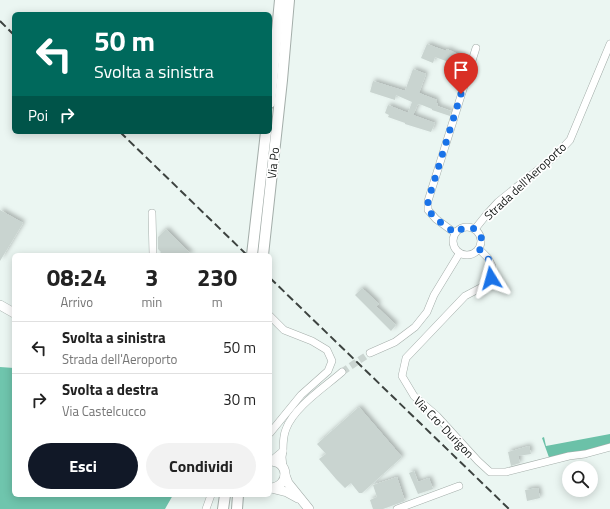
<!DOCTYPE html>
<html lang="it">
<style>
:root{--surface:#fff;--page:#f2f2f2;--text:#222;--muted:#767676;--line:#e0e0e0;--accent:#111827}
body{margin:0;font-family:"Titillium Web",sans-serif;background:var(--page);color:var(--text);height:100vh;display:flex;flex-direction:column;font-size:15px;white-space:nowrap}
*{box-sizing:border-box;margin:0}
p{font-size:13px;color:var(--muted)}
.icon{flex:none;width:22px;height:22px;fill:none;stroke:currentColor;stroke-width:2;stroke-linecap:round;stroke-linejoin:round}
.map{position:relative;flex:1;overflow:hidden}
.sheet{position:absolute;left:12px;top:253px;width:260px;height:244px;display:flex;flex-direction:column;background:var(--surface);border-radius:6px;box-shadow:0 2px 10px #0003}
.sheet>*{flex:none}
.banner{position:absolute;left:12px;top:12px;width:260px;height:122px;border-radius:6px;box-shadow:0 2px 10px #0003;background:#00695c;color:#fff;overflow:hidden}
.buttons{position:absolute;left:562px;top:461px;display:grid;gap:8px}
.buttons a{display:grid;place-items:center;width:36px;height:36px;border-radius:50%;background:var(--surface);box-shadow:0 2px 10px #0003;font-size:20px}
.pin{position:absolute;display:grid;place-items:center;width:34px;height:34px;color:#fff;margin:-41px -17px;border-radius:50% 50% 50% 0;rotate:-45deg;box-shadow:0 0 4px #0007}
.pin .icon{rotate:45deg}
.me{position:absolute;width:44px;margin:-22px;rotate:352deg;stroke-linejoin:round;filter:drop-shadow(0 0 3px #0008)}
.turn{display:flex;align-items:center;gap:14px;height:84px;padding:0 16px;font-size:18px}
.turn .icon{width:52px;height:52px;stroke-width:2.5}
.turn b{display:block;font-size:28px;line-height:34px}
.then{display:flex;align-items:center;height:38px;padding:0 16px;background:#0003;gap:8px;font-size:15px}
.eta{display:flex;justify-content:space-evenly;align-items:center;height:68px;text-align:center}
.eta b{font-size:24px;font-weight:700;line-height:28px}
.cta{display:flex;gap:8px;margin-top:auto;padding:8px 16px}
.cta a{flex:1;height:46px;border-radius:24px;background:var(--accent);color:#fff;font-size:16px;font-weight:700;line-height:46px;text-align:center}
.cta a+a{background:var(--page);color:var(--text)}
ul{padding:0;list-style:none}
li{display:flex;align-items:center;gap:12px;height:52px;padding:0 16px;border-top:1px solid var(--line)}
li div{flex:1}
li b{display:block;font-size:15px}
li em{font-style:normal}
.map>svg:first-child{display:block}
.forest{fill:#6bc1a8}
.water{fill:#6fc5ad}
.building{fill:#c9d4d0;filter:url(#shadow)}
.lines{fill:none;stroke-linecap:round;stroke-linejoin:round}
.minor-tunnel{stroke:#cbd5d1;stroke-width:7;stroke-dasharray:7 3.5;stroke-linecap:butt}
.minor-casing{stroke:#a4aeaa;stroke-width:8}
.major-casing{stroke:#a4aeaa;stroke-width:10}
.highway-casing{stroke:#a4aeaa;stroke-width:12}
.minor{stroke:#fff;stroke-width:7}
.major{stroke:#fff;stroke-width:9}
.highway{stroke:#fff;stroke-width:10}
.rail{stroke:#3d4340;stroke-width:2;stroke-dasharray:8 4;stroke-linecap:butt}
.route{stroke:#1a73e8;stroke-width:7;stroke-dasharray:0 12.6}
.labels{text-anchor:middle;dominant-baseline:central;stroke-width:3.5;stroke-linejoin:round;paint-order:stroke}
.street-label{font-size:12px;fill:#141816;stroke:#fff}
</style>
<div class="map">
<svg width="610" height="509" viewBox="0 0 610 509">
<defs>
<filter id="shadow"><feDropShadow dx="2.5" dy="-2.5" stdDeviation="2" flood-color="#0004"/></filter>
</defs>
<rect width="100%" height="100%" fill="#ebf6f2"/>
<!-- forest -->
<path class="forest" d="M610,434V448L551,463L542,438L544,437L546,446Z"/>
<!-- water -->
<path class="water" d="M0,367L14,368V495H173L165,509H0Z"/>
<!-- building -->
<g class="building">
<path d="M427,44L446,51L447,49L464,57L460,66L435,57L433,63L421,58Z"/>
<path d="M413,69L426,74L419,93L437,100L436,103L438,104L437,106L451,111L450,116L432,110V109L422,105L418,104L413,115L435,123L431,132L405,124V123L388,117L389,115L385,113L388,105L408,113L412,102L396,95L395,100L370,92L373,81L405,91Z"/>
<path d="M0,210L23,223L0,261Z"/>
<path d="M166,229L192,255H158L161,252L158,249V237Z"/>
<path d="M362,288L379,304L376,306L396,325L391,331L355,295Z"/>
<path d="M359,407L402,457L362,493H359L351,483L345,488L336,479L319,459L326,454L317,444Z"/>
<path d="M529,446L531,454L518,456L520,463L511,466L508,452Z"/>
<path d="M414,471L418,482L429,478L433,489L418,494L409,473Z"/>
<path d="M397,477L405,501L383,509H373L370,500L377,497L373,485Z"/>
<path d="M538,488L540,498L527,501L525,490Z"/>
</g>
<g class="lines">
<!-- minor-tunnel -->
<path class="minor-tunnel" d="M342,372L370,353"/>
<!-- minor casing -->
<g class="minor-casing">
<g id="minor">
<path d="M152,213L153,255"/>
<circle cx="467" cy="241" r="14"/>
<path d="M475,229L487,214L498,202L554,157L570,140L610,44"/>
<path d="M455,233L436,219L428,210V201L476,48"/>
<path d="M479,249L488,258L492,266L491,277L482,287L465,296L406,358L402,376L414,396L437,416L478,461L490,472H506L569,456L585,454L610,447"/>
<path d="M270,316L284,330L312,341L327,350L332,361L328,371L301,395L270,433"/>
<path d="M370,353L395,342L415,327L427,312L434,295L459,254"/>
<path d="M283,451C283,443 283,436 286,429C294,407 325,387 342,372"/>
<path d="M271,461L283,451L282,457L283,467"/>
<path d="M206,509L211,495"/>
<path d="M397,509L459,486"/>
</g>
</g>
<!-- major casing -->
<g class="major-casing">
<g id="major">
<path d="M0,305L14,313"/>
<path d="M270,461C290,461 290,487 270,488"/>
<path d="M285,475L288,483L309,509"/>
<path d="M271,488L287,492L298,498"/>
</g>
</g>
<!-- highway casing -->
<g class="highway-casing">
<g id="highway">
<path d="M270,103L280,0"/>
<path d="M252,255L266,132"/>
<path d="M263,255L282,80L289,0"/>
<path d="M223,509L225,495"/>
<path d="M237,509L238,495"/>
</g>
</g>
<!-- minor -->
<use href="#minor" class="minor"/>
<!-- major -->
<use href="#major" class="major"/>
<!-- highway -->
<use href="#highway" class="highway"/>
<!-- rail -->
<g class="rail">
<path d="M0,21L14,35"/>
<path d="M120,132L247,255"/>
<path d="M270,278L509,509"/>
</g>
</g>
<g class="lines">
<!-- route -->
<path class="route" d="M461,94L428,201V210L436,219L455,233C470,221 488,231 479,249C490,260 493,262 491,278"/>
</g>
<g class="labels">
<!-- street labels -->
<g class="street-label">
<text transform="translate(273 163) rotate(-84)">Via Po</text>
<text transform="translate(525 181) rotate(-43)">Strada dell'Aeroporto</text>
<text transform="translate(444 427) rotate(46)">Via Cro' Durigon</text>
</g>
</g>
</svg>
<div class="buttons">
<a><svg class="icon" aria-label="search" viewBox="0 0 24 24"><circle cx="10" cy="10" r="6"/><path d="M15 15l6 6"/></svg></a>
</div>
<div class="pin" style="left:461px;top:94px;background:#d93025"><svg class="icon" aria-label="arrive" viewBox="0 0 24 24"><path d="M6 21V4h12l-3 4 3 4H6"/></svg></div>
<svg class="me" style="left:491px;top:278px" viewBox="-20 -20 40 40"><path d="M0-17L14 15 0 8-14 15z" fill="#1a73e8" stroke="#fff" stroke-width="4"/></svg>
<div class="banner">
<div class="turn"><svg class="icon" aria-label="left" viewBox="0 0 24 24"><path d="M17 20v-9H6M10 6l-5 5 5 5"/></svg><div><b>50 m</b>Svolta a sinistra</div></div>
<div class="then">Poi<svg class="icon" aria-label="right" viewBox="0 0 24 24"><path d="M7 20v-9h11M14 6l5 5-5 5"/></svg></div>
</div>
<section class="sheet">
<div class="eta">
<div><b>08:24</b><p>Arrivo</p></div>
<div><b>3</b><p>min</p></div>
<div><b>230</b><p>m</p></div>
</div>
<ul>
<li><svg class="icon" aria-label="left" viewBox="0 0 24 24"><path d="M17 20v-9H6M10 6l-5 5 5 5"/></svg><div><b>Svolta a sinistra</b><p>Strada dell'Aeroporto</p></div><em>50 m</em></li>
<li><svg class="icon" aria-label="right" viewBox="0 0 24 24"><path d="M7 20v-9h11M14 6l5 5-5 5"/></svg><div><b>Svolta a destra</b><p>Via Castelcucco</p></div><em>30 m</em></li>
</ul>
<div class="cta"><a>Esci</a><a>Condividi</a></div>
</section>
</div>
